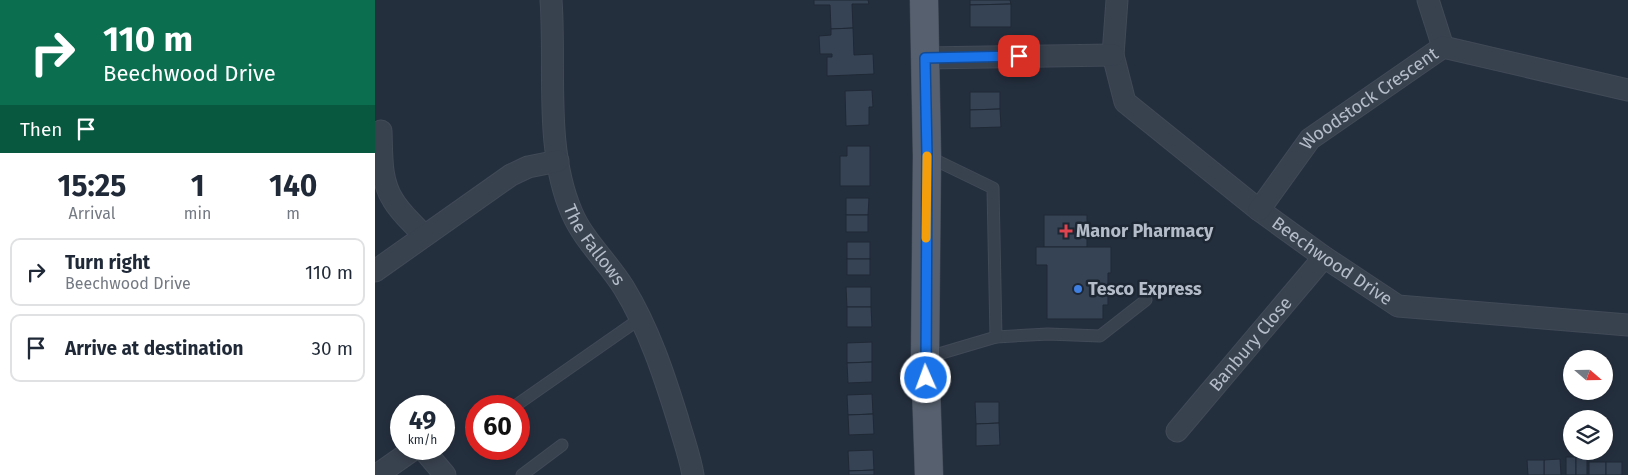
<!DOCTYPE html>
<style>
:root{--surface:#fff;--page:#f2f2f3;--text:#1f2937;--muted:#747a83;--line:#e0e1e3}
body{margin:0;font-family:"Fira Sans",sans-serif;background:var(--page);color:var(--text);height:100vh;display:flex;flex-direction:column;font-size:19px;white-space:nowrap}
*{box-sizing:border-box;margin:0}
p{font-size:16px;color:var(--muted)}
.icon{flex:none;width:28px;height:28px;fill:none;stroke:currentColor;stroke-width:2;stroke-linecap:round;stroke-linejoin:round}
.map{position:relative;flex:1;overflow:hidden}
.panel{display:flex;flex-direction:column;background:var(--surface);width:375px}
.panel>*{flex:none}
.guide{background:#0b6e4f;color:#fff;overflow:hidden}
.needle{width:32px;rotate:110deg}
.tools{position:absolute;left:1188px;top:350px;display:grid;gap:10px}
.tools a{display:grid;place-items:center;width:50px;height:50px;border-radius:50%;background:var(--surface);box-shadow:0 2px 8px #0003;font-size:25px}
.speed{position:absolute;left:15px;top:395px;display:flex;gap:10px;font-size:25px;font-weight:700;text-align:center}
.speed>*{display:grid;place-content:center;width:65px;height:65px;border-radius:50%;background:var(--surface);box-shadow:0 2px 8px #0003;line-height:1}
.speed small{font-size:12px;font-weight:400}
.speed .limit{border:8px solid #d22;background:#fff;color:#111}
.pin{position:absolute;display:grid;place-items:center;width:42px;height:42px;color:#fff;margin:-21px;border-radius:10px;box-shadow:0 2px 8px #0006}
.me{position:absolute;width:55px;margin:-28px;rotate:358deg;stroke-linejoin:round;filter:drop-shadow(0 0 4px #0008)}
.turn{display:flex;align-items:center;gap:18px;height:105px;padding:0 20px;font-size:22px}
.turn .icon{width:65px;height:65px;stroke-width:2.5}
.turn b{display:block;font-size:35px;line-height:42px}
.then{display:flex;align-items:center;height:48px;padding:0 20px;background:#0003;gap:10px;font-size:19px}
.eta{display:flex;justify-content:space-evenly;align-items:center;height:85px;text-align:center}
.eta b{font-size:30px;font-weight:700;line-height:35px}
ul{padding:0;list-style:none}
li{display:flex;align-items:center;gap:15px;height:68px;margin:0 10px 8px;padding:0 10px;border:2px solid var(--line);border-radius:10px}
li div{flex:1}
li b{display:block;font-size:19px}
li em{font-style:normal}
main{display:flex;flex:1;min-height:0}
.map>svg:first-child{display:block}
.building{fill:#364354;stroke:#1f2835}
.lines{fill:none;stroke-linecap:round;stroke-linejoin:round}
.lane-casing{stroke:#414a57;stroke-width:13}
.street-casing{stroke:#414a57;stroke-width:23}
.primary-casing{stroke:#414a57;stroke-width:29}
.lane{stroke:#38414e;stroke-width:11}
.street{stroke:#38414e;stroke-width:21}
.primary{stroke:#56606e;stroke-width:28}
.route-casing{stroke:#114b97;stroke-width:12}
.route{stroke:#1a73e8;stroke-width:9}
.slow{stroke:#f59e0b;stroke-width:9}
.health-dot{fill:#e0444e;stroke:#1d2633;stroke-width:2}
.shop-dot{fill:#3f7fe0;stroke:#1d2633;stroke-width:2}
.labels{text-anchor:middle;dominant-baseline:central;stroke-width:5;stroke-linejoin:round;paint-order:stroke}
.street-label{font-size:18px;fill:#b4bcc9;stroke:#1d2633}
.poi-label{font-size:18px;font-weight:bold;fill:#b4bcc9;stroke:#1d2633;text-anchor:start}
</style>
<main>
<section class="panel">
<div class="guide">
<div class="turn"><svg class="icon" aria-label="right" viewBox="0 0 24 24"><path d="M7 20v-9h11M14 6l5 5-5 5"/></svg><div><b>110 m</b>Beechwood Drive</div></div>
<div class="then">Then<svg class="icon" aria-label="arrive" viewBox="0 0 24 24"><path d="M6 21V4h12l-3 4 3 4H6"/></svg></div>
</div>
<div class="eta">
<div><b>15:25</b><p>Arrival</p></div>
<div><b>1</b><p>min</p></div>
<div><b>140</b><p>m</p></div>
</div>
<ul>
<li><svg class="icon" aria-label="right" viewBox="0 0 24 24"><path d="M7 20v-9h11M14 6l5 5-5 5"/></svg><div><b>Turn right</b><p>Beechwood Drive</p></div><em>110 m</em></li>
<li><svg class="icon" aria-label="arrive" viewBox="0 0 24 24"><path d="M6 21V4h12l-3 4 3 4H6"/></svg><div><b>Arrive at destination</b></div><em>30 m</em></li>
</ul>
</section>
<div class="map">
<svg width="1253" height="475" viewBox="0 0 1253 475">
<rect width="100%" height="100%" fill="#242f3e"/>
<!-- building -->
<g class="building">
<path d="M439,0H493L494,4H477L478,28L456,29L455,5H439Z"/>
<path d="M595,0H635L636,4L595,5Z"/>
<path d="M636,4V27H595V5Z"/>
<path d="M478,28L479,55L498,54L499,74L452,76V57H457V54H445L444,36L456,35V29Z"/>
<path d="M497,90L498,107H494V125L471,126L470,91Z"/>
<path d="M595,92H625V109L595,110Z"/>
<path d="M625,109L626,127L595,128V110Z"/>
<path d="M472,146H495V186H465V156H472Z"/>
<path d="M471,198H494L493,215H471Z"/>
<rect x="471" y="215" width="22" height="17"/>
<rect x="669" y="215" width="43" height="32"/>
<rect x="472" y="242" width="23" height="17"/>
<path d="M661,247H736V273H733V305H728V319H672V265H661Z"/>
<rect x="472" y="259" width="23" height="16"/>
<path d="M471,287H496V307H472Z"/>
<path d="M472,307H496L497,327H472Z"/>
<path d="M497,342V362L472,363V343Z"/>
<path d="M497,362V382L473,383L472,363Z"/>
<path d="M497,394L498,414L473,415L472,395Z"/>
<path d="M600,402H624V423L601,424Z"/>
<path d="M498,414L499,434L474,435L473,415Z"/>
<path d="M624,423L625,445L601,446V424Z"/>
<path d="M498,450L499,470L474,471L473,451Z"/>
<rect x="1191" y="457" width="10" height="18"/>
<path d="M1201,457L1212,458V475H1201Z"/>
<path d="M1185,459L1186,475H1169V460Z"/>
<path d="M1152,460H1169V475H1153Z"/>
<rect x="1214" y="462" width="17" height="13"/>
<rect x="1231" y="462" width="16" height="13"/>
<path d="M499,470V475H474V471Z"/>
</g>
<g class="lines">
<!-- lane casing -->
<g class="lane-casing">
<g id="lane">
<path d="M621,337L673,334L725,336L771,300"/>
<path d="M550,358L621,337L618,188L552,156"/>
<path d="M140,406L266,318"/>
<path d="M147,475L187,445"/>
</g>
</g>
<!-- street casing -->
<g class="street-casing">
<g id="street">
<path id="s1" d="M176,0C181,68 169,149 197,213C209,241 233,262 249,288C274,329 289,375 303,420C308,438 315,457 318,475"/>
<path id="s2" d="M742,0L738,55L750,102L884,210L949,257L1023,306L1253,325"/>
<path d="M1053,0L1068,47"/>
<path d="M550,58L738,55"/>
<path d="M6,131C7,154 5,180 18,200C26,214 39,224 49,236"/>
<path id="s3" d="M884,210L935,139L1068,47L1253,90"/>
<path d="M0,271L136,175L153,167L183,161"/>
<path id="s4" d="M802,431L949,257"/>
<path d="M48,449L70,475"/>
<path d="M2,475L39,449"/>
</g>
</g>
<!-- primary casing -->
<g class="primary-casing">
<path id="primary" d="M549,0L552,156L550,358L554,475"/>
</g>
<!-- lane -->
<use href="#lane" class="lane"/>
<!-- street -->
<use href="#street" class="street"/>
<!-- primary -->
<use href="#primary" class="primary"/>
</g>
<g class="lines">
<!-- route casing -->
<g class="route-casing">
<path id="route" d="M551,378L552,156L550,58L644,56"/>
</g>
<!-- route -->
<use href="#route" class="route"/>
<!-- slow -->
<path class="slow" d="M551,238L552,156"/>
</g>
<!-- markers -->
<path class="health-dot" d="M688.5 223.5h5v5h5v5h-5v5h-5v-5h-5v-5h5z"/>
<circle class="shop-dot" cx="703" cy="289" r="5"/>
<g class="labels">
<!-- street labels -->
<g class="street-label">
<text stroke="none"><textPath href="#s3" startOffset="159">Woodstock Crescent</textPath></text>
<text stroke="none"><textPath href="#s1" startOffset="254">The Fallows</textPath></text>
<text stroke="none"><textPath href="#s2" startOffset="365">Beechwood Drive</textPath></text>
<text stroke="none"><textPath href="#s4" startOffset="114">Banbury Close</textPath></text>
</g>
<!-- poi labels -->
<g class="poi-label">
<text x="701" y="231">Manor Pharmacy</text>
<text x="713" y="289">Tesco Express</text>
</g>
</g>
</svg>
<div class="tools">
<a><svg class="needle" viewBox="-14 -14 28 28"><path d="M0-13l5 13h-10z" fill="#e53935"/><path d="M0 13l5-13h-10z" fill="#747a83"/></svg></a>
<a><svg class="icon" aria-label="layers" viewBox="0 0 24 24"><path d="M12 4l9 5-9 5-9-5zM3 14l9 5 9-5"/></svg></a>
</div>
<div class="speed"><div>49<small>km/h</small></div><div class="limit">60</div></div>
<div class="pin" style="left:644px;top:56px;background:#d93025"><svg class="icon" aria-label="arrive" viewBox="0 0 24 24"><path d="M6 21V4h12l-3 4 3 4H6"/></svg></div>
<svg class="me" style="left:551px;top:378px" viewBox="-20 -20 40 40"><circle r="17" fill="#1a73e8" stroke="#fff" stroke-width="3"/><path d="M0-11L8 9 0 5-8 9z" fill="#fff"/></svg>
</div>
</main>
